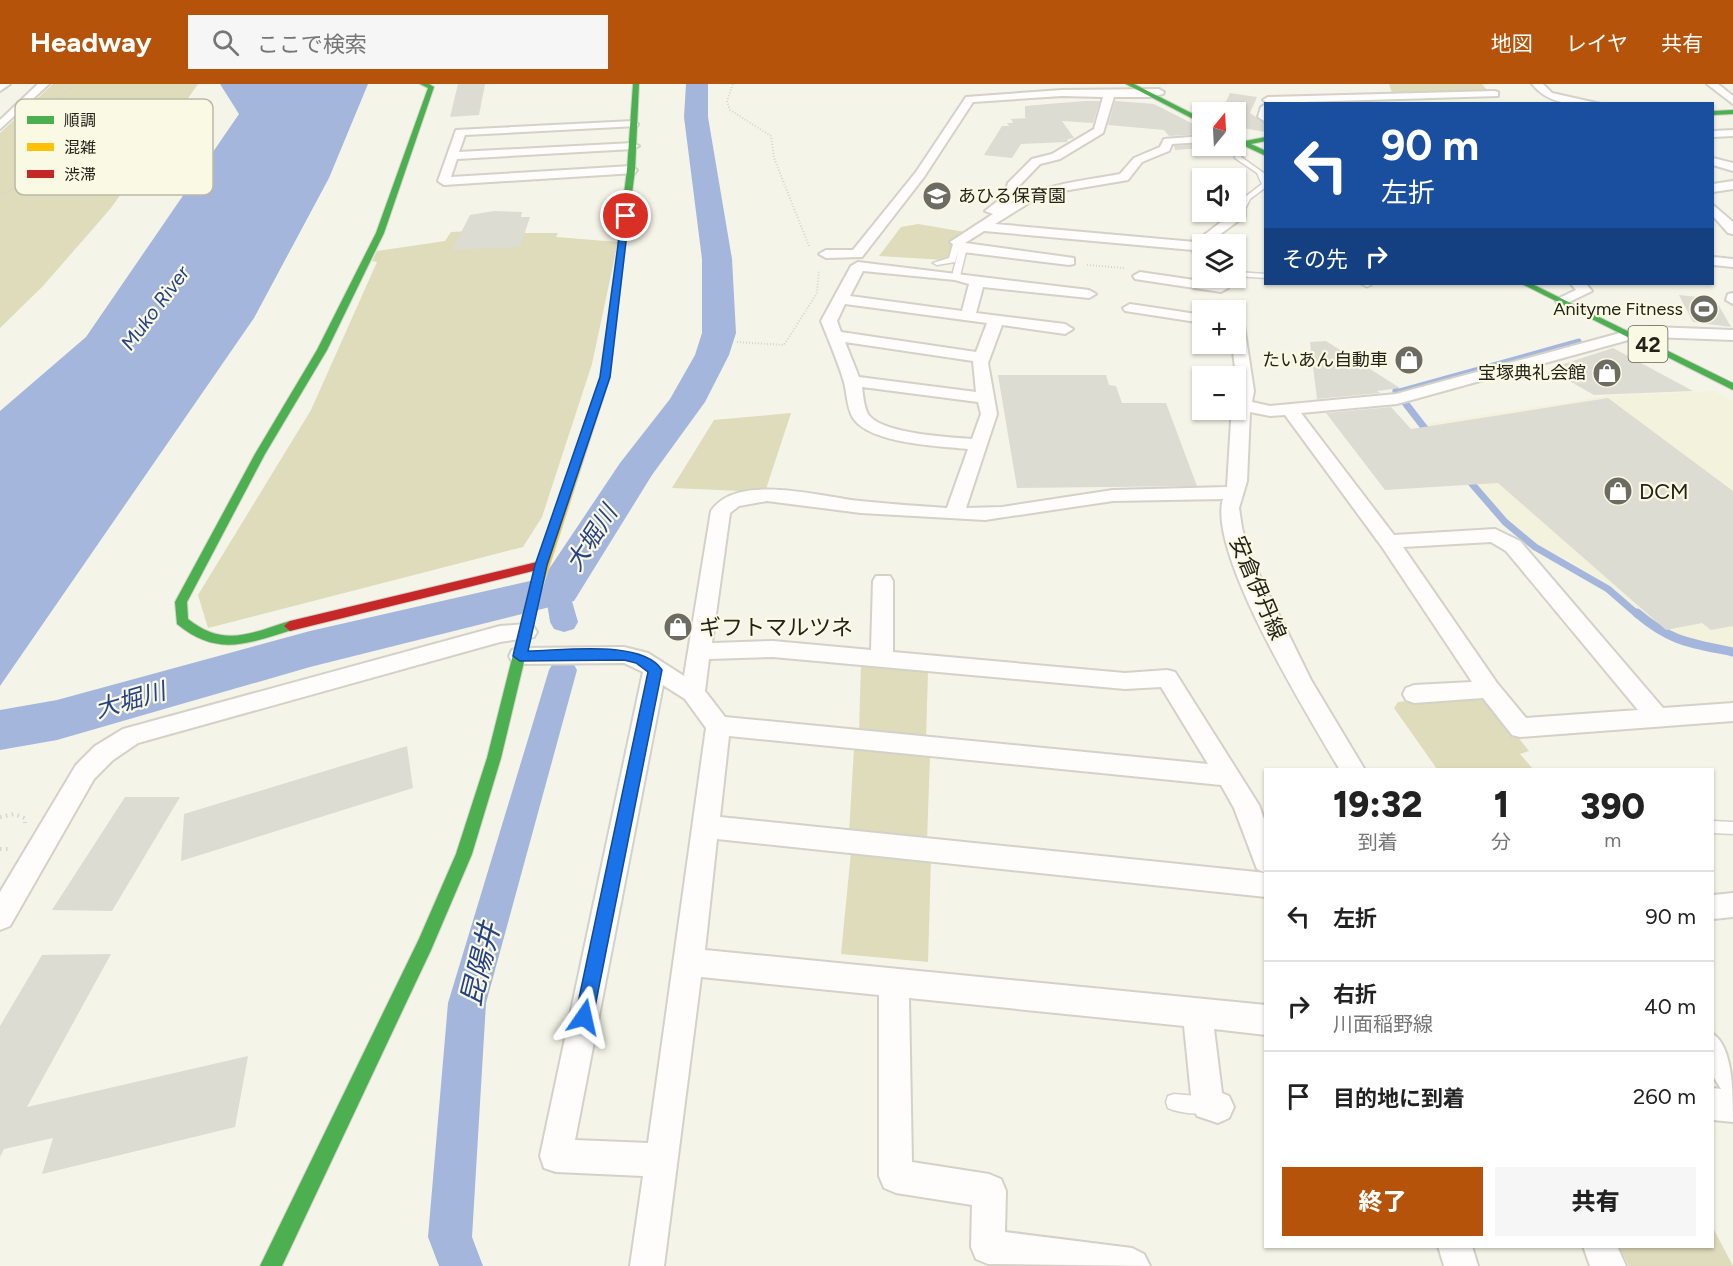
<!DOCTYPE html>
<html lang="ja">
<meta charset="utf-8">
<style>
:root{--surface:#fff;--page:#f6f6f6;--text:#222;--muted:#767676;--line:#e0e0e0;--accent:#b45309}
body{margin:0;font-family:Figtree,"Noto Sans JP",sans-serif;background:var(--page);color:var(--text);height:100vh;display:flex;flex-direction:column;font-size:22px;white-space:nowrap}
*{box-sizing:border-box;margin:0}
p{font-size:20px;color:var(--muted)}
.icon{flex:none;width:33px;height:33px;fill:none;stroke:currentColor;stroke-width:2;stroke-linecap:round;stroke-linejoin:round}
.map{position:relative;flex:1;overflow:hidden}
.panel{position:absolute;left:1264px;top:684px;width:450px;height:480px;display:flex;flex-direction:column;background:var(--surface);border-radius:0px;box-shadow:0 2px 4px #0004}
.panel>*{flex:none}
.top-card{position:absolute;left:1264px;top:18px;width:450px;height:183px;border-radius:0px;box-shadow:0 2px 4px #0004;background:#1a4fa0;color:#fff;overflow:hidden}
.needle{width:39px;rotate:18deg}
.buttons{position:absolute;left:1192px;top:18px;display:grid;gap:12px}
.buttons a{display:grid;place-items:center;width:54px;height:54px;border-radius:0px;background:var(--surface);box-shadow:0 2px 4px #0004;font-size:30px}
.pin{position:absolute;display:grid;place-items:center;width:51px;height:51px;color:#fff;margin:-26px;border:3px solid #fff;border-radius:50%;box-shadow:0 2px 6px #0007}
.me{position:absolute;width:66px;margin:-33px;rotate:11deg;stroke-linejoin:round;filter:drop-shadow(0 0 4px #0008)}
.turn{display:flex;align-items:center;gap:21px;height:126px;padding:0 18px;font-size:27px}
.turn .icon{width:78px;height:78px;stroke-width:2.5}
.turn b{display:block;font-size:42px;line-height:51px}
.then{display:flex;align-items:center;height:57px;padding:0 18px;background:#0003;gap:12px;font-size:22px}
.eta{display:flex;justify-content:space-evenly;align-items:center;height:102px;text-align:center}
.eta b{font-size:36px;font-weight:800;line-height:42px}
.cta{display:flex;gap:12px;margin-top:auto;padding:12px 18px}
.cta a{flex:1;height:69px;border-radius:0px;background:var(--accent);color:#fff;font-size:24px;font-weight:800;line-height:69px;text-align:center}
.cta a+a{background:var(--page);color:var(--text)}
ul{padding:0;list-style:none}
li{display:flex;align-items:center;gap:18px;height:90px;padding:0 18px;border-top:2px solid var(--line)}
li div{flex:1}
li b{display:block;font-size:22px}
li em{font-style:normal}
header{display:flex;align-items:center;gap:36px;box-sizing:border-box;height:84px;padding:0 30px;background:var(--accent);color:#fff}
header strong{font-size:28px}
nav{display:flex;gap:33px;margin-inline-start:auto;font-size:21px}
.search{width:420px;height:54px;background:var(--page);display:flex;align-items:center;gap:15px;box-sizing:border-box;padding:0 21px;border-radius:0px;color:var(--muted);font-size:22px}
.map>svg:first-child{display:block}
.built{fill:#f3f2dc}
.green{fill:#dedcba}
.water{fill:#a4b6db}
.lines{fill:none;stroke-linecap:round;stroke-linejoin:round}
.stream-far2{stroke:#a4b6db;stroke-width:5}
.stream-far1{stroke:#a4b6db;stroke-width:7}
.stream{stroke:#a4b6db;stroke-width:9}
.canal{fill:#a4b6db;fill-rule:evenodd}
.river{fill:#a4b6db;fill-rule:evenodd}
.building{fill:#dcdcd2}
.lane-casing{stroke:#d3d1c8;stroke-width:3}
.street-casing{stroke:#d3d1c8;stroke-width:4}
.fast-casing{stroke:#d3d1c8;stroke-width:2}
.slow-casing{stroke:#d3d1c8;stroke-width:2}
.jam-casing{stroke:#d3d1c8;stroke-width:2}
.path-far1{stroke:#d5d5d1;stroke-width:2;stroke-dasharray:1 2;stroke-linecap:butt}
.path{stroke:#d5d5d1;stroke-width:4;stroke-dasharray:1.5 4.5;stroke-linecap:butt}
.lane{fill:#fefdfc;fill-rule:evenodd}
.street{fill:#fefdfc;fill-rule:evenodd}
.fast{fill:#4caf50;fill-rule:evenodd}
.slow{fill:#ffc107;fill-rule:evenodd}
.jam{fill:#c62828;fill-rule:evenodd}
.route{fill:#1a73e8;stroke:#114b97;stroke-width:1.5}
.labels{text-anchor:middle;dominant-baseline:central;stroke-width:4.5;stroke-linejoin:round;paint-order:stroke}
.far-poi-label{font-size:18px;fill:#23231b;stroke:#faf9e3;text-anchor:end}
.far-water-label{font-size:20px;font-style:italic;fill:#254187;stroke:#faf9e3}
.shield{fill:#faf9e3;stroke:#646357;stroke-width:1.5}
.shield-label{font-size:21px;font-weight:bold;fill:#23231b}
.poi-label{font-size:22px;fill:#23231b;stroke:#faf9e3;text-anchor:start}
.street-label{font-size:22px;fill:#23231b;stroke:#faf9e3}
.water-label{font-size:24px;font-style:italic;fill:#254187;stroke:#faf9e3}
.near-water-label{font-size:28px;font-style:italic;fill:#254187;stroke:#faf9e3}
.key{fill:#faf9e3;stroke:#bab9a7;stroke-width:1.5}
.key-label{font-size:16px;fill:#23231b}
</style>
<header>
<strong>Headway</strong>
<div class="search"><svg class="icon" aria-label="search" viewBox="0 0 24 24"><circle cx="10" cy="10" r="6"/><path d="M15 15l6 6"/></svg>ここで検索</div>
<nav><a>地図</a><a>レイヤ</a><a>共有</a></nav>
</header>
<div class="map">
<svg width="1733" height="1182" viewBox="0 0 1733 1182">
<rect width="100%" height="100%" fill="#f5f4e8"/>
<!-- built -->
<path class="built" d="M1714,307L1733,317V566L1678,554L1661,546L1607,501L1571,477L1537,461L1508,437L1424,340L1607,312Z"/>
<!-- green -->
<g class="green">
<path d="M53,0H198L111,124L43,202L0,244V49Z"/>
<path d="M1389,0H1482L1487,6L1398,11L1392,9Z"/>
<path d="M918,140L965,148L951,167V174L944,176L879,172L901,143Z"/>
<path d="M514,145L513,149H558L556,153L618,158L592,280L542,433L523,463L208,544L198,511L311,326L377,178L372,177L377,167L445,157L451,148Z"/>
<path d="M791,329L765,408L672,404L714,336Z"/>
<path d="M861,580L928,587L926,655L859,649Z"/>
<path d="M1478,611L1487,615L1529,667L1520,670L1533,685H1437L1394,624L1398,618Z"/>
<path d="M854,664L930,672L927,757L849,750Z"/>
<path d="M851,768L931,775L928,878L841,870Z"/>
<path d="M1713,1144L1733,1182H1629L1619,1163L1713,1162Z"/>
</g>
<!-- water -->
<path class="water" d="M220,0H368L329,94L254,234L0,602V327L86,253L239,30Z"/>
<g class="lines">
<!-- stream-far2 -->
<path class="stream-far2" d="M1396,308L1579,257"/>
<!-- stream-far1 -->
<g class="stream-far1">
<path d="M1396,307L1430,351"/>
<path d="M1466,393L1505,438L1535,463L1608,505L1638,531"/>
</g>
<!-- stream -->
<path class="stream" d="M1637,529C1671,558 1690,559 1733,568"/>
<!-- canal -->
<g class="canal">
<path d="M558,497L567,500L578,538L574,545L564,548L554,545L550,538L545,506L549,500Z"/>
<path d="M563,576L573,579L577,586L486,919L472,1153L483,1182H439L428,1153L448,919L549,586L553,579Z"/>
</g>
<!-- river -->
<path class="river" d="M686,0H708V33L732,175L736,249L729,271L705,318L652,391L574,517L310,583L57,656L0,666V626L57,616L310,547L543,494L620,379L670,315L695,271L702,249V175L684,33Z"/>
</g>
<!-- building -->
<g class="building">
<path d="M458,0H485L479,31L450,33Z"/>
<path d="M1230,9L1257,13L1250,29L1266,40V48L1236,43V28H1221Z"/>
<path d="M1084,17H1100L1093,39L1062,37L1074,54L1068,55L1067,58L1021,60L1012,74L984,71L1002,42H1009L1007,39H1013L1011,35L1027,34L1025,33V22Z"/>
<path d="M1115,17L1154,20L1203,45V50L1169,52L1164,46L1108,41Z"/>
<path d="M1203,60L1230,62L1175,66L1174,62Z"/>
<path d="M494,127L522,128L521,133H530L520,163L452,166L470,131Z"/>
<path d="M1679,211L1715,215L1731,243L1693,238Z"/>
<path d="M1326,257L1400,304L1377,307L1380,309L1317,315L1310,258Z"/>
<path d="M1613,264L1693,307L1594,311L1548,285Z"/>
<path d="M998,291H1106L1109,301L1116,302L1122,319H1166L1197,402L1017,404Z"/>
<path d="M1608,314L1733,407V542L1711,546L1702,539L1666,546L1498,399L1385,406L1326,329L1391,323L1411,345Z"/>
<path d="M407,662L413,704L181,777L184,730Z"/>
<path d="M125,713H180L112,827L52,826Z"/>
<path d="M111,870L27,1023L248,972L235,1043L42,1090L53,1054L4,1065L0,1073V942L42,871Z"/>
</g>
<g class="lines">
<!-- lane casing -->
<g class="lane-casing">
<g id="lane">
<path d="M1243,57L1246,59L1241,62V73L1265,90L1266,103L1250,115L1243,129L1240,131L1237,129L1245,113L1262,100L1257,89L1235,74V62Z"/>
<path d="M953,160L967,164L960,192L956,194L952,192L959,165L955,178L937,181L933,179L949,174Z"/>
<path d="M1236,188L1266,190V194L1236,192Z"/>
<path d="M1361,200H1370L1371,201L1367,203Z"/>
<path d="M1713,737L1733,738V750L1713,749Z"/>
<path d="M1174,1010L1208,1013L1214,1015L1216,1021L1214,1027C1202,1032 1180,1029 1168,1024L1166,1018L1168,1012Z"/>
</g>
</g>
<!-- street casing -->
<g class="street-casing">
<g id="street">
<path d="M0,0H10L0,7Z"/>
<path d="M38,0H49L0,45V36Z"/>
<path d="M1532,0H1543L1552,9L1601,20C1574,20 1550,22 1532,0Z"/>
<path d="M1707,0H1718L1733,12V20Z"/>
<path d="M1159,5L1164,8L1163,10L1149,13H1114L1103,49L1060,75L1040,80L1018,103L1016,114L1009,120C1042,100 1083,97 1120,90L1134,74L1160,63L1164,55L1203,52V58L1172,60L1169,67L1142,78L1128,96L1063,107L1032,117L995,140L1195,158L1234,128L1245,126V132L1207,160H1203V184L1196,180L1193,166L984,147L965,159L1074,174V180L1069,181L963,168L950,158L993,130L985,127L1004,112L1008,99L1032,75L1052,70L1094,45L1103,13L1062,12L973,18L924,93L862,173L826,174L819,170L826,166H853L916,88L966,13L1062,6Z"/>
<path d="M1494,7L1498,8V12L1268,19L1263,16L1268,13Z"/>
<path d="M1266,20V38L1258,33L1261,23Z"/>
<path d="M633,37L638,40L637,42L465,51L459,68L633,59L639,62L633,65L457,75L451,93L631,82L637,86L635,89L444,101L438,97L456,46Z"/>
<path d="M1733,46V52L1713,53V47Z"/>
<path d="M1713,74L1733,79V87L1713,81Z"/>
<path d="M1733,97V105L1713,108V100Z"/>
<path d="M1713,121L1733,138V150L1728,149L1713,132Z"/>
<path d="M1713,173L1733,175V183L1713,181Z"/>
<path d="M858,178L1089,206L1096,210L1089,214L983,203L976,229L1065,240L1073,245L1065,250L1002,241L988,279L997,330L966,424L1002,423L1113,406L1227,403L1231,337L1238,307L1232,260H1236V231L1243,235L1254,307L1252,318L1270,322L1396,310L1631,246L1652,243L1733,246V256L1652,253L1632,255L1397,320L1301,329L1394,451L1495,445L1520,457L1663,624L1733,619V637L1520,653L1512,651L1483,614L1414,619L1406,616L1403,610L1406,604L1414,601L1472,598L1382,463L1285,331L1270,332L1250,328L1247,397L1239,424L1242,444L1250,472L1311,596L1365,686H1340C1310,635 1207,469 1223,415L1113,417L985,436L861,429L767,417L739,422L730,429L712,559L773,557L871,566L873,497L876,492H890L893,497V568L1125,589L1167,586L1175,588L1259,721L1266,741V789L1257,785L1234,724L1221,701L729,652L720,733L1266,789V813L717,755L705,866L1266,921V951L1214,945L1222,1009L1229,1012L1234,1023L1229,1034L1218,1039L1197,1032L1192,1021L1184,942L909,914L912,1078L989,1090L1001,1095L1006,1107L1005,1148L1132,1164L1144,1170L1150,1182L988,1180L976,1175L971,1163L972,1121L896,1109L884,1104L879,1092V911L701,893L664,1182H630L643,1092L556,1088L544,1084L540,1072L643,588L624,579L520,580L512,578L509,572L512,566L520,564L624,563L648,569L684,592L711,427C737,388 822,413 860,417C889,420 918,422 947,424L968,365C940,362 870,360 853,334C847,324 847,310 844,298C838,278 829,257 821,237L851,182ZM863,187L955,196L969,200L962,227L850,212ZM845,220L987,239L976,268L841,248L837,237ZM845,258L973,277L976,308L859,293ZM862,303L978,318L981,330L972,355C949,353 881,350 868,330C864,323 863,311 862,303ZM1491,458L1506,467L1638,626L1526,634L1497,599L1403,463ZM773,573L1125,605L1161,603L1208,680L725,633L705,607L709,575ZM663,601L685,615L706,644L648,1059L575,1056Z"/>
<path d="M1140,188L1221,200L1228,204L1221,208L1135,195L1133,192Z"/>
<path d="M1571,200H1586L1592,207L1567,219H1557L1555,216L1576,206Z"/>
<path d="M1733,209V220L1726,216L1728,210Z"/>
<path d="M1130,220L1203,231V239L1125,227L1123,224Z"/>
<path d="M526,540L534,543L537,548L534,553L500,558L138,659L113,676L94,695L10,842L0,846V808L76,681L95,662L123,645L500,542Z"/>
<path d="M1733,809V833L1713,835V811Z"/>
<path d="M1713,950C1733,963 1733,1009 1733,1038L1713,1036V1004L1721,1005L1713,992Z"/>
<path d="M1438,1162H1472L1478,1182H1444Z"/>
<path d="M1583,1162H1617L1626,1182H1590Z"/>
</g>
</g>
<!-- fast casing -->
<g class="fast-casing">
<g id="fast">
<path d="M420,0H429L434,3L384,149L327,266L265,370L187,518L188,535C224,564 251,549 290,537L296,542L295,545C249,559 218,574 177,540L175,518L255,370L317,266L376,149L428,4Z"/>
<path d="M633,0H639L635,86L625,164L621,166L617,164L627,86Z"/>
<path d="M1126,0H1134L1203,35V40Z"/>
<path d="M1733,26V30L1713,31V27Z"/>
<path d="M1236,53L1245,57L1266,53V57L1251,60L1266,67V72L1236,58Z"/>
<path d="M1522,200H1532L1733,299V306Z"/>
<path d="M535,503L541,507L501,674L472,770L431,866L282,1182H260L419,855L456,770L487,674L529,507Z"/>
</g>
</g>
<!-- slow casing -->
<g class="slow-casing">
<path id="slow" d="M618,162L625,164L610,293L541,507L535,511L529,507L600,293Z"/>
</g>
<!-- jam casing -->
<g class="jam-casing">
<path id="jam" d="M541,477L545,478L547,481L545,484L290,547L284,542L290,537Z"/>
</g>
<!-- path-far1 -->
<g class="path-far1">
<path d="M733,0L727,17L730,26L771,52L774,74L809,162"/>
<path d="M0,111L26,99L41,87L42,74L29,60L26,51L74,0"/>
<path d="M1087,181L1124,184"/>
<path d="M737,258L784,261L817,209L819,186"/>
</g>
<!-- path -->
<g class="path">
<path d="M0,733L14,730L25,734V739"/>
<path d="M0,765H9"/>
</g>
<!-- lane -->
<use href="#lane" class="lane"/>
<!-- street -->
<use href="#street" class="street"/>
<!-- fast -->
<use href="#fast" class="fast"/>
<!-- slow -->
<use href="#slow" class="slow"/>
<!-- jam -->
<use href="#jam" class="jam"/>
</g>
<!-- route -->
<path class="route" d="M626,130L629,132L610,293L547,481L528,567C561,567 642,555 662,586L593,933L591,939L584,942L578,939L575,933L648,588L636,579L624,576L520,577L513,572L535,481L600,293L622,132Z"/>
<!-- icons -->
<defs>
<g id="school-disc" transform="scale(1.5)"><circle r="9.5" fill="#6c6c63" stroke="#faf9e3"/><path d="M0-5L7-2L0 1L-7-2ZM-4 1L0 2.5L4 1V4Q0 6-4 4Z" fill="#fff"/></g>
<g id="stadium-disc" transform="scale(1.5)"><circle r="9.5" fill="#6c6c63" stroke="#faf9e3"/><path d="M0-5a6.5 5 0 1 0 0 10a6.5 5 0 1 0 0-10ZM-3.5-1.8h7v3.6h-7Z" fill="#fff"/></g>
<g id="shop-disc" transform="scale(1.5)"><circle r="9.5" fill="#6c6c63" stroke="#faf9e3"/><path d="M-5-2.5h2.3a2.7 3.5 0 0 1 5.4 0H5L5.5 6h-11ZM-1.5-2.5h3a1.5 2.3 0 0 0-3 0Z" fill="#fff"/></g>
</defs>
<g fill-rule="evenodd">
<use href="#school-disc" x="937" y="112"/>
<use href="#stadium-disc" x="1704" y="225"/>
<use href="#shop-disc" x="1409" y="276"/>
<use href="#shop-disc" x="1607" y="289"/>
<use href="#shop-disc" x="1618" y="407"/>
<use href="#shop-disc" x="678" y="543"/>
</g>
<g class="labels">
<!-- far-poi labels -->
<g class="far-poi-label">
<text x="958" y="112" text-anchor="start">あひる保育園</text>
<text x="1683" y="225">Anityme Fitness</text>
<text x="1388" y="276">たいあん自動車</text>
<text x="1586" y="289">宝塚典礼会館</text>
</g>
<!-- far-water labels -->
<g class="far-water-label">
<text transform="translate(155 224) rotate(-53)">Muko River</text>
</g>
<!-- shield labels -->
<rect class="shield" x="1628.5" y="242" width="39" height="36" rx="4.5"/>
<g class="shield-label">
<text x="1648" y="260">42</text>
</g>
<!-- poi labels -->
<g class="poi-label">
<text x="1639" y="407">DCM</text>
<text x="699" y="543">ギフトマルツネ</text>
</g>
<!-- street labels -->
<g class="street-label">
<text transform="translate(1258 504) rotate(67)">安倉伊丹線</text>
</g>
<!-- water labels -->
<g class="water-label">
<text transform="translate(591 454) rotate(-57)">大堀川</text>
<text transform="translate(130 616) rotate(-16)">大堀川</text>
</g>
<!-- near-water labels -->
<g class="near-water-label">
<text transform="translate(480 880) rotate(-76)">昆陽井</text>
</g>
</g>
<!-- legend -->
<rect x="15" y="15" width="198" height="96" rx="9" class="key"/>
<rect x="27" y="32" width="27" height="8" fill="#4caf50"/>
<rect x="27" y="59" width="27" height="8" fill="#ffc107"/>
<rect x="27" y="86" width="27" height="8" fill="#c62828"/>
<g class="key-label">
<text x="64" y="42">順調</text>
<text x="64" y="69">混雑</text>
<text x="64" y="96">渋滞</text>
</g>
</svg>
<div class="buttons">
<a><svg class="needle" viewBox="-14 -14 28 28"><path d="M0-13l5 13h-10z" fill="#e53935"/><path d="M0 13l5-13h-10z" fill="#767676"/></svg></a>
<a><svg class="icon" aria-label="sound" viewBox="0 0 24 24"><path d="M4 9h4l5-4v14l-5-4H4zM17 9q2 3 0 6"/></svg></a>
<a><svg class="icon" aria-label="layers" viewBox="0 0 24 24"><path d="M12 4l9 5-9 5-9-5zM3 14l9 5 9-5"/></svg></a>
<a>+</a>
<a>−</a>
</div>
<div class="pin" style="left:626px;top:132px;background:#d93025"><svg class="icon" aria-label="arrive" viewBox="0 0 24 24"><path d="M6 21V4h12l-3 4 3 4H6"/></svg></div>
<svg class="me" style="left:584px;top:933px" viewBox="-20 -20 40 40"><path d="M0-17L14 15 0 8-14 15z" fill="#1a73e8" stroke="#fff" stroke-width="4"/></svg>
<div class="top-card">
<div class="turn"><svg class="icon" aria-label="left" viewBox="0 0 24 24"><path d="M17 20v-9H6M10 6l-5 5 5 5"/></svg><div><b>90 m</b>左折</div></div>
<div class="then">その先<svg class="icon" aria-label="right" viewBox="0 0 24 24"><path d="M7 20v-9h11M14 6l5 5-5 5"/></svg></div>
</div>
<section class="panel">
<div class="eta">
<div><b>19:32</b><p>到着</p></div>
<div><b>1</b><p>分</p></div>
<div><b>390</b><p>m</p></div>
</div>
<ul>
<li><svg class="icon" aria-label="left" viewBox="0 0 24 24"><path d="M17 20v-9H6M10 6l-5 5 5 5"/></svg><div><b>左折</b></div><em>90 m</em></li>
<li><svg class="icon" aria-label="right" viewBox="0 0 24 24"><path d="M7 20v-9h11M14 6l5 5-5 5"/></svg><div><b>右折</b><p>川面稲野線</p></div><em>40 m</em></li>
<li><svg class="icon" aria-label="arrive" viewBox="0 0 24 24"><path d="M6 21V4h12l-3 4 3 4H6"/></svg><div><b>目的地に到着</b></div><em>260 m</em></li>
</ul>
<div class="cta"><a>終了</a><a>共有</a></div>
</section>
</div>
